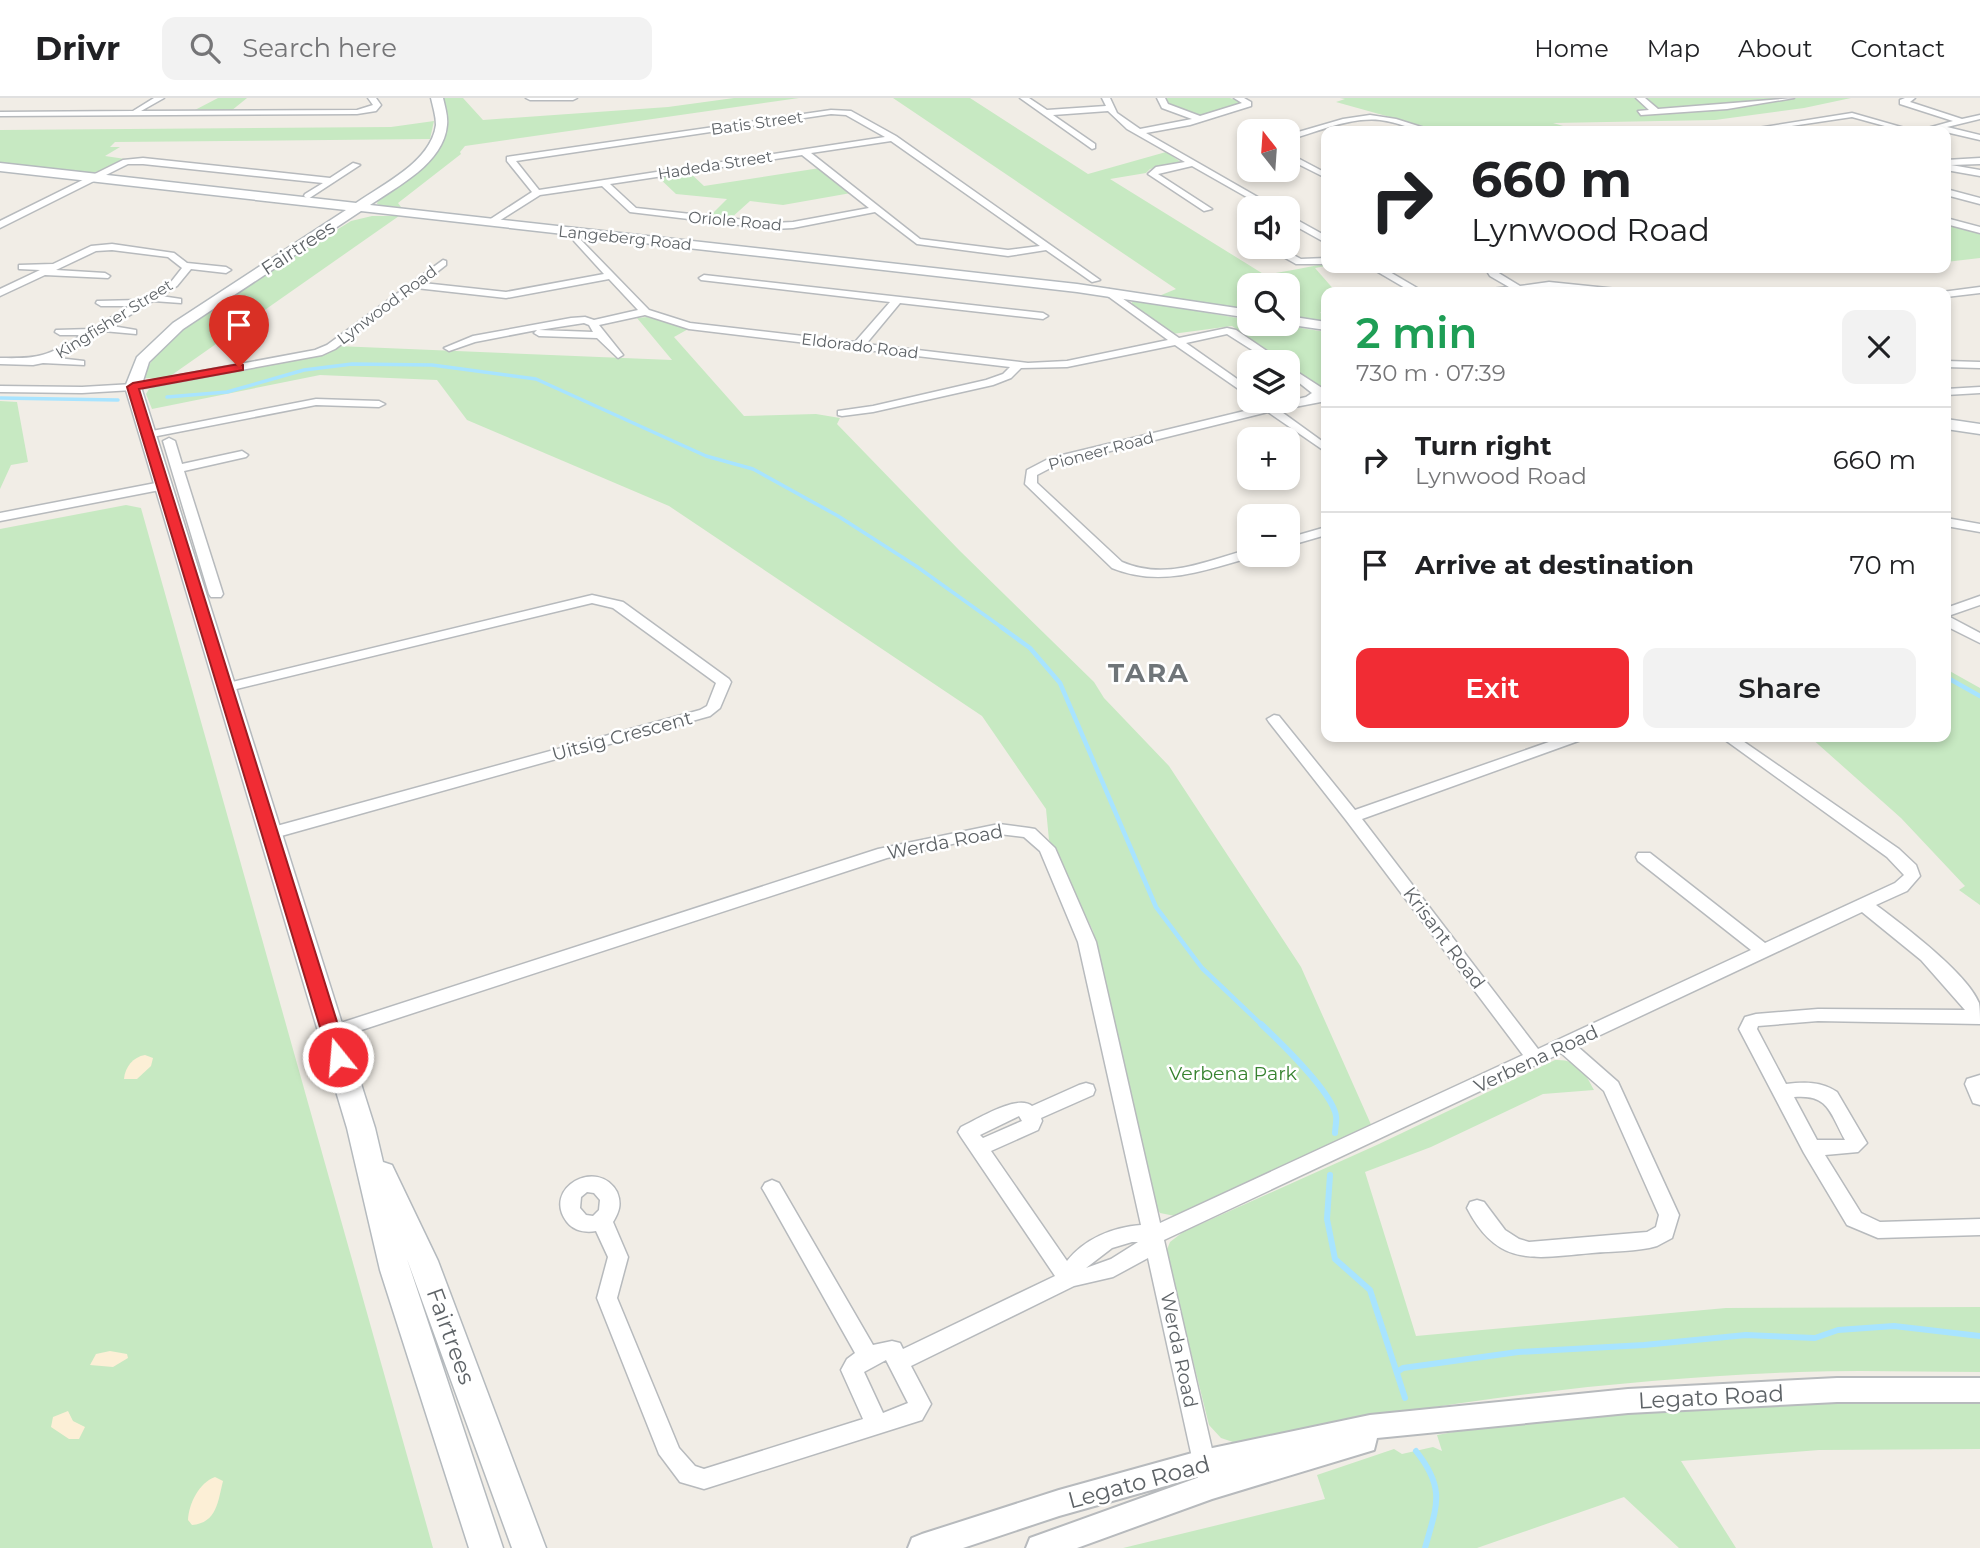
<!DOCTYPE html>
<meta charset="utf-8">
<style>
:root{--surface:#fff;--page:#f2f2f2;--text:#202124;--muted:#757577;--line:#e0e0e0;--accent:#f12c34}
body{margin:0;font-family:Montserrat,sans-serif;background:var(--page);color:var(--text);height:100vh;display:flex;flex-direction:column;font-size:26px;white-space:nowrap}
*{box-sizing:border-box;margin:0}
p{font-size:23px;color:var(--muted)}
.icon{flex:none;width:38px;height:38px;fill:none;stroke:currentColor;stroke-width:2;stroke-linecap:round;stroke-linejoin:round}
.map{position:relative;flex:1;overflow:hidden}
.sheet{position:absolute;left:1321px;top:189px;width:630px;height:455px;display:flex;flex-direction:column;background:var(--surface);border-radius:14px;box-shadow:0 4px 10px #0003}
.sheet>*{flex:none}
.guide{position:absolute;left:1321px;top:28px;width:630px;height:147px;border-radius:14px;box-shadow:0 4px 10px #0003;background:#fff;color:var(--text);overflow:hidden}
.needle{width:46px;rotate:343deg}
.buttons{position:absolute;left:1237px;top:21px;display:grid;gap:14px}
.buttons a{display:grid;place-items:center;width:63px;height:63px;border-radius:14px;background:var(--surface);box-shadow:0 4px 10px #0003;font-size:35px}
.pin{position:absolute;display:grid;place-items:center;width:60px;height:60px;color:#fff;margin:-72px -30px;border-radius:50% 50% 50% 0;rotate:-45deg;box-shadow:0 0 7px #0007}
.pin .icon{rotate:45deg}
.me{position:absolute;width:77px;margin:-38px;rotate:343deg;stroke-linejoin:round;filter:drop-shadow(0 0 5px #0008)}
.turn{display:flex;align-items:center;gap:24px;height:147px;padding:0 35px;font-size:32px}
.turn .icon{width:91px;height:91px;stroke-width:2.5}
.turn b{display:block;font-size:49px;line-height:60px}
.round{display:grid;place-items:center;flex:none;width:74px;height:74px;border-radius:14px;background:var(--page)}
.head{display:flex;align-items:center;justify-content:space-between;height:119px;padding:0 35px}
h1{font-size:42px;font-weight:600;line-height:52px;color:#1e9e55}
.cta{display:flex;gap:14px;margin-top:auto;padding:14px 35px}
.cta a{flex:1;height:80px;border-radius:14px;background:var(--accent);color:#fff;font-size:28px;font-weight:600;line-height:80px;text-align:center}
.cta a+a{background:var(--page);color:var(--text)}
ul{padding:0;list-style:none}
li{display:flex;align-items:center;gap:21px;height:105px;padding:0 35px;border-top:2px solid var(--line)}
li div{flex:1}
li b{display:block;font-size:26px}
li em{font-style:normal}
header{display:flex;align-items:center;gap:42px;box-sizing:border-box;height:98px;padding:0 35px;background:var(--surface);border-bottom:2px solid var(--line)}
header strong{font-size:33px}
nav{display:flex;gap:38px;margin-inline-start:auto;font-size:24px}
.search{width:490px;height:63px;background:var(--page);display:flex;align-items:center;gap:18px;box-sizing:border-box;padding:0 24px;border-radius:14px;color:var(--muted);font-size:26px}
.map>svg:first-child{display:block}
.green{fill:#c7e9c2}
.sand{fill:#fcefd6}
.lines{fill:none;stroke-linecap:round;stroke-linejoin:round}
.stream-far2{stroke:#a8e4ff;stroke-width:3.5}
.stream-far1{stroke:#a8e4ff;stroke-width:4.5}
.stream{stroke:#a8e4ff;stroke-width:6}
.minor-casing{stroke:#b7babd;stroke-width:3}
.tertiary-casing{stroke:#b7babd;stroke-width:4}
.secondary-casing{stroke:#b5babe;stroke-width:3}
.minor{fill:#fff;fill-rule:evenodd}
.tertiary{fill:#fff;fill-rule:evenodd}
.secondary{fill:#fff;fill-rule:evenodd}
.route{fill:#f12c34;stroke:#9d1d22;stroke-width:2}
.labels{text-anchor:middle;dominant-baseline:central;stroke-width:5;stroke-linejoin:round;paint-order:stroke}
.far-street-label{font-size:16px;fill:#5e6367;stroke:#fff}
.street-label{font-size:19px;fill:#5e6367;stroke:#fff}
.park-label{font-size:19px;fill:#378330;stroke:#fff}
.near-street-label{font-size:23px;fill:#5e6367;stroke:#fff}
.district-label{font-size:26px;font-weight:bold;letter-spacing:2px;fill:#6f7579;stroke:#fff}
</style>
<header>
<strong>Drivr</strong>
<div class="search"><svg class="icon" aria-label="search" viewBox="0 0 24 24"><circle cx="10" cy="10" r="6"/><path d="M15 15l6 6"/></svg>Search here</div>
<nav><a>Home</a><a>Map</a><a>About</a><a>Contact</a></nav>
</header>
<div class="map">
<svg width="1980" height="1450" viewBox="0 0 1980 1450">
<rect width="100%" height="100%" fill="#f1ede6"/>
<!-- green -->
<g class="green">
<path d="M218,0H247L231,13H193Z"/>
<path d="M443,0H463L483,22L668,9L734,0H799L465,48L460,54L461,56L398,105L401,109L382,108L377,106L378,102C403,86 445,59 448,27C449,18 446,9 443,0Z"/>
<path d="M893,0H970L1088,76L1166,54L1181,64L1150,71L1146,75L1110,81L1265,177C1286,173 1306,170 1326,165V168L1315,170L1336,194H1326V209L1320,215L1326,216V224L1288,218V187H1250L1249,212L1159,198L1176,191Z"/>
<path d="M1165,0H1230L1245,5L1200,18L1165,5Z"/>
<path d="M1340,0H1851L1804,10L1715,22L1553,25L1580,33H1440L1336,4L1345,1Z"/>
<path d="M434,23L430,41L115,44L110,49H120L105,58L132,62L101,73L83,76L0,66V32L391,29Z"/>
<path d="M820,70L851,95L783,107L750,103L730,121L709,119L727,101L676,96L657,78L688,73L704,88Z"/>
<path d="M372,118H399L166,281L145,280C147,236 311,149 351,123Z"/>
<path d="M1946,125L1980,134V160L1946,164Z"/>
<path d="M1134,202L1249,222L1250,226H1276L1326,234V293L1232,228L1172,236L1130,207Z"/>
<path d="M647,219L690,230L674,239L744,318L816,316L840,320L837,326L960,453L1094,584L1104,600L1169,668L1301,869L1373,1031L1180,1119L1160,1115L1153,1105L1093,833L1049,742L1046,711L982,618L669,408L467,322L437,282L320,277L152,311L146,296L149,291L158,288L316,257L337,248L672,262L637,220Z"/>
<path d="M0,303L17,304L28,364L11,367L0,391Z"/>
<path d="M126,407L141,410L433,1450H0V431Z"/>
<path d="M1946,571L1980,590V807L1959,792L1965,788L1901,720L1810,639H1946Z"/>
<path d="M1555,962C1578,961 1584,973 1594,992L1543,996L1431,1049L1365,1074L1416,1238L1726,1210L1980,1209V1274C1920,1274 1859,1272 1799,1274C1610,1281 1421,1306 1236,1345L1221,1340L1209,1327L1166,1154L1170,1144L1183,1134L1379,1046Z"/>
<path d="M1980,1299V1351L1819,1352L1681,1363L1736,1450H1679L1624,1399L1477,1450H1123L1325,1401L1317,1377L1394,1351L1402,1356L1433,1349L1442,1353L1437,1337C1616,1304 1799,1303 1980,1299Z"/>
</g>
<!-- sand -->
<g class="sand">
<path d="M145,957L153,960L151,968L137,981H124C125,969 133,959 145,957Z"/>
<path d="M110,1253L127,1256L128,1260L113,1269L90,1267L96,1256Z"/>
<path d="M68,1313L73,1323L85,1329L79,1341H69L51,1329L53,1319Z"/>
<path d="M215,1379L223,1383C218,1403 217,1425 192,1427L188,1422C189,1405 199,1385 215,1379Z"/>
</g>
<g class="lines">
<!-- stream-far2 -->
<g class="stream-far2">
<path d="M167,299L227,294L304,272L352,266L432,267L536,281L706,358L753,371L838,418L916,468L1004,531"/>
<path d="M0,300L118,302"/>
</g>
<!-- stream-far1 -->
<g class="stream-far1">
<path d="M1001,529L1030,550L1060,585L1156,809L1202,870L1263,928"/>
<path d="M1946,579L1980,598"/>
</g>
<!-- stream -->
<g class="stream">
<path d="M1261,926C1279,943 1333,995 1336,1018C1337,1023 1335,1030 1335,1035"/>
<path d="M1330,1077L1327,1121L1335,1161L1370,1192L1405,1300"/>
<path d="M1397,1274L1403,1270L1518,1254L1644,1247L1746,1237L1815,1240L1838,1232L1894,1228L1980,1238"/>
<path d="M1416,1353C1446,1391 1437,1407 1425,1450"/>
</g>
<!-- minor casing -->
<g class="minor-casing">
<g id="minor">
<path d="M154,0H164L141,13L357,12L373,7L368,0H376L381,7L376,13L357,16L0,18V14L133,13Z"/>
<path d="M526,0H577L573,2H530Z"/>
<path d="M1020,0H1029L1047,12L1106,8L1102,0H1110L1117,15L1140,31L1192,21L1162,10L1157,0H1165L1168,6L1200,18L1242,5L1234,0H1244L1251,4V8L1190,27L1146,35L1277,110H1266L1192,68L1158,76L1212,111L1204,113L1148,76L1156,69L1185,64L1127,31L1108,13L1053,17L1095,46V50L1092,51Z"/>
<path d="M1636,0H1645L1658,11L1794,0L1727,11L1641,17L1638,13L1649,12Z"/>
<path d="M1905,0H1915L1910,4L1962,21L1980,17V21L1947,29L1980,37V42L1937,32L1917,33L1953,23L1900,6V2Z"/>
<path d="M831,12L851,13L896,38L1100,182L1092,184L1046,152L1008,158L917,146L875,114L793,130L773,131L630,114L602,88L540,97L494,126L486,124L532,94L507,63V59ZM831,16L846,17L885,39L539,92L516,63ZM891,43L1040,148L1008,152L920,141L811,55ZM802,57L869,110L793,124L773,125L636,110L610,86Z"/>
<path d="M1852,15L1915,33H1903L1852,19L1758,33H1739Z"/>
<path d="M1370,17L1396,21L1434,33C1415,34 1399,24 1380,22C1348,19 1318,34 1288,42V37L1343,21Z"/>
<path d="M1288,55L1326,75V80L1288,61Z"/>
<path d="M143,60L330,80L353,65L360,67L308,101L304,98L305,96L323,85L143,66H128L0,130V123L123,62Z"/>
<path d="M1980,60V66L1951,67L1980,72V78L1946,72V62Z"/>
<path d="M1946,91L1980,100V106L1946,97Z"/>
<path d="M1288,117L1326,138V145L1288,124Z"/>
<path d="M1946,120L1980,129V135L1946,126Z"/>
<path d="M577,138L649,212L690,225L855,244L890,204L701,182L699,180L704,177L1043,215L1048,218L1043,221L900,205L866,246L1028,265L1067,263L1168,242L1105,196L1104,194L1109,191L1179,240L1227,230L1236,232L1283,264H1271L1227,236L1186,245L1250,290V299L1175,247L1067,269L1021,270L1011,280L993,287L873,314L842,318L838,317V313L873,308L986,282L1003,276L1010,269L689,231L645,217L599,227L623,257L618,260L597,240L539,238L534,235L537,232L475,244L449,253L444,250L473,238L571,220L585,219L594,222L638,212L609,181L506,200L416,190L335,251L322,257L133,292L82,295L0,294V288L82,289L133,286L315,252L327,247L443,162L446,163V167L423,185L506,194L604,176L574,143V139ZM584,225L589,227L593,234L539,232Z"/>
<path d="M112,146L174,155L187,165L226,169L231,172L226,175L191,171L177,188L161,198L181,201V205L153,203L112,228L136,232V236L103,233L58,260L84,263V267L43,265L33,267L0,266V260C40,261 48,258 82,237H60L55,234L56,232L92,231L130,208H101L96,205L97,203L140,202L171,184L182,170L168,159L112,152L96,153L56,172L105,175L110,178L108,180L45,177L0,198V191L40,172L19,171V167L53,166L91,148Z"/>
<path d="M1266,149H1278L1301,161L1326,160V166H1296Z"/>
<path d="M1371,170H1383L1424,194H1412Z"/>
<path d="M1485,170H1495L1497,174L1520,188L1549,184L1617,191L1622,194H1590L1549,190L1486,194L1491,191L1509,189L1490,178Z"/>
<path d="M1980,189V195L1946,199V194H1942Z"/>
<path d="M1946,263L1980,264V270L1946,269Z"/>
<path d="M1288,268L1322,290V297H1326V303L1279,312L1326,346V354L1268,314L1058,366L1037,377V385L1122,464C1166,483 1206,463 1250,451V457L1255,458C1206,472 1161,490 1112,470L1025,386L1027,372L1050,360L1261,309L1258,306L1260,304L1272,307L1306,299L1312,295L1288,276Z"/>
<path d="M1980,289V295L1946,297V291Z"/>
<path d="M316,301L379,303L385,306L379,309L316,307L147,340L141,337L147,334Z"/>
<path d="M169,340L175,343L182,366L242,353L248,357L246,359L184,373L223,496L221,499H211L209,496L163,343Z"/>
<path d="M161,384L165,385V391L0,423V415Z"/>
<path d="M1946,420L1980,426V434L1946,428Z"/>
<path d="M1326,429V437L1288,448V440Z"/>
<path d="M592,497L623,504L729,581L731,584L720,610L710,618L274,740H262L260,736L262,732L700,612L707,608L716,585L613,510L592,505L224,594L217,590L224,586Z"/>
<path d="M1980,498V507L1948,518L1980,535V545L1946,528V510Z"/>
<path d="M1274,617L1279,618L1355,712L1563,639H1583L1581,642L1362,721L1538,951L1751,852L1638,763L1636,759L1638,755H1650L1765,845L1895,785L1904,777L1887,759L1721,639H1737L1899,751L1916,767L1920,778L1907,793L1876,807C1903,827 1967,875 1979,905C1980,911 1980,920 1980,926L1818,923L1758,928L1757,931L1786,986C1804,984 1821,983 1837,994L1864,1040L1867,1045L1858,1054L1825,1057L1861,1115L1880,1124L1980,1121V1137L1878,1140L1847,1127L1804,1055L1739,931L1745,919L1756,916L1818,911L1965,912L1921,862L1862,814L1577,948L1618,984L1679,1117L1672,1140L1657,1148C1637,1154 1613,1153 1592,1155C1534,1160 1498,1170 1467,1110L1470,1104L1477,1102L1484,1104L1505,1132L1519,1141L1529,1144L1647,1134L1656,1129L1659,1117L1604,993L1561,955L1164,1142L1217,1373L1214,1380L1206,1383L1198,1380L1195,1373L1148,1160L1113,1179L1074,1188L911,1268L931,1306L922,1322L704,1391L680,1384L659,1356L597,1200L608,1159L596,1133C586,1135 574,1133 567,1124C541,1090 598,1059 617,1094C622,1106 619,1114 613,1124L628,1159L617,1200L679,1350L695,1368L704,1371L863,1321L841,1272L847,1261L855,1255L765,1095L762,1090L765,1085L772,1082L779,1085L873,1247L892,1243L900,1245L903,1251L1055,1178L961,1039L958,1034L961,1029C978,1021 1017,996 1032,1008L1079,987L1086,985L1093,987L1095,992L1093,997L1041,1020L1042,1023L1038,1032L991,1053L1067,1163C1084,1141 1113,1129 1141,1127L1078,844L1040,753L1024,739L999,736L887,760L337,940H325L322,935L325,930L878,751L999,726L1029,730L1035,731L1055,750L1096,844L1160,1125L1523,957L1346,722L1269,624L1267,621ZM1794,999C1829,996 1830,1015 1845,1042H1817ZM1019,1018L1022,1023L983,1040L980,1037ZM587,1094L594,1095L600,1102L599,1112L593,1118L586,1117L580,1110L581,1099ZM1132,1144H1138L1111,1161L1086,1170L1112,1150ZM886,1262L908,1305L883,1315L864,1274Z"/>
<path d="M1980,977V1007L1973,1005L1965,986L1967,981Z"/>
</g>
</g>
<!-- tertiary casing -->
<g class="tertiary-casing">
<path id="tertiary" d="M1837,1280H1980V1304H1837L1628,1315L1377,1340L1374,1352L1364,1355L1212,1401L1077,1450H1026L1030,1440L1208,1376L1059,1418L963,1450H908L912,1440L922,1436L1059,1392L1203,1352L1370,1317L1628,1291Z"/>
</g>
<!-- secondary casing -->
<g class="secondary-casing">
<g id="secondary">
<path d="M431,0H443C445,9 448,18 447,27C444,65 398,88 370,107L1077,186L1250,212V220L1077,194L361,113L183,231L149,264L141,289L375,1030L383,1064L392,1067L438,1163L546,1450H512L407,1161L503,1450H469L380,1172L347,1030L125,289L137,259L173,225L346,112L0,73V65L356,105C383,86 431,64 436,27C436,18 433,9 431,0Z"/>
<path d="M1288,218L1326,224V232L1285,226H1288Z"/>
<path d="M1946,321L1980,326V336L1946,331Z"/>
</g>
</g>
<!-- minor -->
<use href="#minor" class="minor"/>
<!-- tertiary -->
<use href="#tertiary" class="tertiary"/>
<!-- secondary -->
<use href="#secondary" class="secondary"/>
</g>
<!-- route -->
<path class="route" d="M239,266L243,267V272L139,291L348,959L345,964H332L329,959L127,289L133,285Z"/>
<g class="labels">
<!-- far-street labels -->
<g class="far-street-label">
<text transform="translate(757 25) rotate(-8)">Batis Street</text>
<text transform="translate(715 67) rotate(-9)">Hadeda Street</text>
<text transform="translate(735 123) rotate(5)">Oriole Road</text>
<text transform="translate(625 140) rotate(6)">Langeberg Road</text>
<text transform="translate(387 207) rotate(-37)">Lynwood Road</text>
<text transform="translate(114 221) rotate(-32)">Kingfisher Street</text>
<text transform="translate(860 248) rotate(7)">Eldorado Road</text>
<text transform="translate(1101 353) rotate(-15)">Pioneer Road</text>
</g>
<!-- street labels -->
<g class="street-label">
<text transform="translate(298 150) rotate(-33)">Fairtrees</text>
<text transform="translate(622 638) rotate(-15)">Uitsig Crescent</text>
<text transform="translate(945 744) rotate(-11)">Werda Road</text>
<text transform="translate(1444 840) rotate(53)">Krisant Road</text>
<text transform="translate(1536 961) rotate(-25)">Verbena Road</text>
<text transform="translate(1179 1252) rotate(78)">Werda Road</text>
</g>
<!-- park labels -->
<g class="park-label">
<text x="1233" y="975">Verbena Park</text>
</g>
<!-- near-street labels -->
<g class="near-street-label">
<text transform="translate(451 1238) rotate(70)">Fairtrees</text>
<text transform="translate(1711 1299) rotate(-3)">Legato Road</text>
<text transform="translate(1139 1384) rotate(-15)">Legato Road</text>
</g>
<!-- district labels -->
<g class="district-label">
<text x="1149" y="575">TARA</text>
</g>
</g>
</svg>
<div class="buttons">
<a><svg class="needle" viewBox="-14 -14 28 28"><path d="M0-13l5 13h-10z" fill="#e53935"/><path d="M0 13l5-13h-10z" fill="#757577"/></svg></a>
<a><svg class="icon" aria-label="sound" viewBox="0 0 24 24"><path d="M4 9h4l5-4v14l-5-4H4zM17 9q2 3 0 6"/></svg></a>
<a><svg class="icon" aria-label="search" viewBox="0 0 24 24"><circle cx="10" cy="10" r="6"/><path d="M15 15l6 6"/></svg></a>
<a><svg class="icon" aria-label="layers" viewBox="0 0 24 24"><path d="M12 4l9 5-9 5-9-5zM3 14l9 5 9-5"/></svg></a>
<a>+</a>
<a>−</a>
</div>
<div class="pin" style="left:239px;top:269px;background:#d93025"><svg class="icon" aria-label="arrive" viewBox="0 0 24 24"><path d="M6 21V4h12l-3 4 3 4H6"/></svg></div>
<svg class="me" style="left:338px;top:959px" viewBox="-20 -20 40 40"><circle r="17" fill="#f12c34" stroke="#fff" stroke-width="3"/><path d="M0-11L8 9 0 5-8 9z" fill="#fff"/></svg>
<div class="guide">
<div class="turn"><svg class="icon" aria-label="right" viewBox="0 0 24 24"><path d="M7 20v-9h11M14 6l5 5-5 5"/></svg><div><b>660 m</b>Lynwood Road</div></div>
</div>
<section class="sheet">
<div class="head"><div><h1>2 min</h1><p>730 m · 07:39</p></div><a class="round"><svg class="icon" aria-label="close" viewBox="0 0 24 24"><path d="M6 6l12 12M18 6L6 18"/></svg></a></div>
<ul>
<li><svg class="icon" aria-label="right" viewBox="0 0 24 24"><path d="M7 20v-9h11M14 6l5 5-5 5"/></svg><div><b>Turn right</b><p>Lynwood Road</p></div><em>660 m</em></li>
<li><svg class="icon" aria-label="arrive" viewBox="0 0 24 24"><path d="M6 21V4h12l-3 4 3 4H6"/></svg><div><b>Arrive at destination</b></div><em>70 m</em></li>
</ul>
<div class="cta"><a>Exit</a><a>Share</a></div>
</section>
</div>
